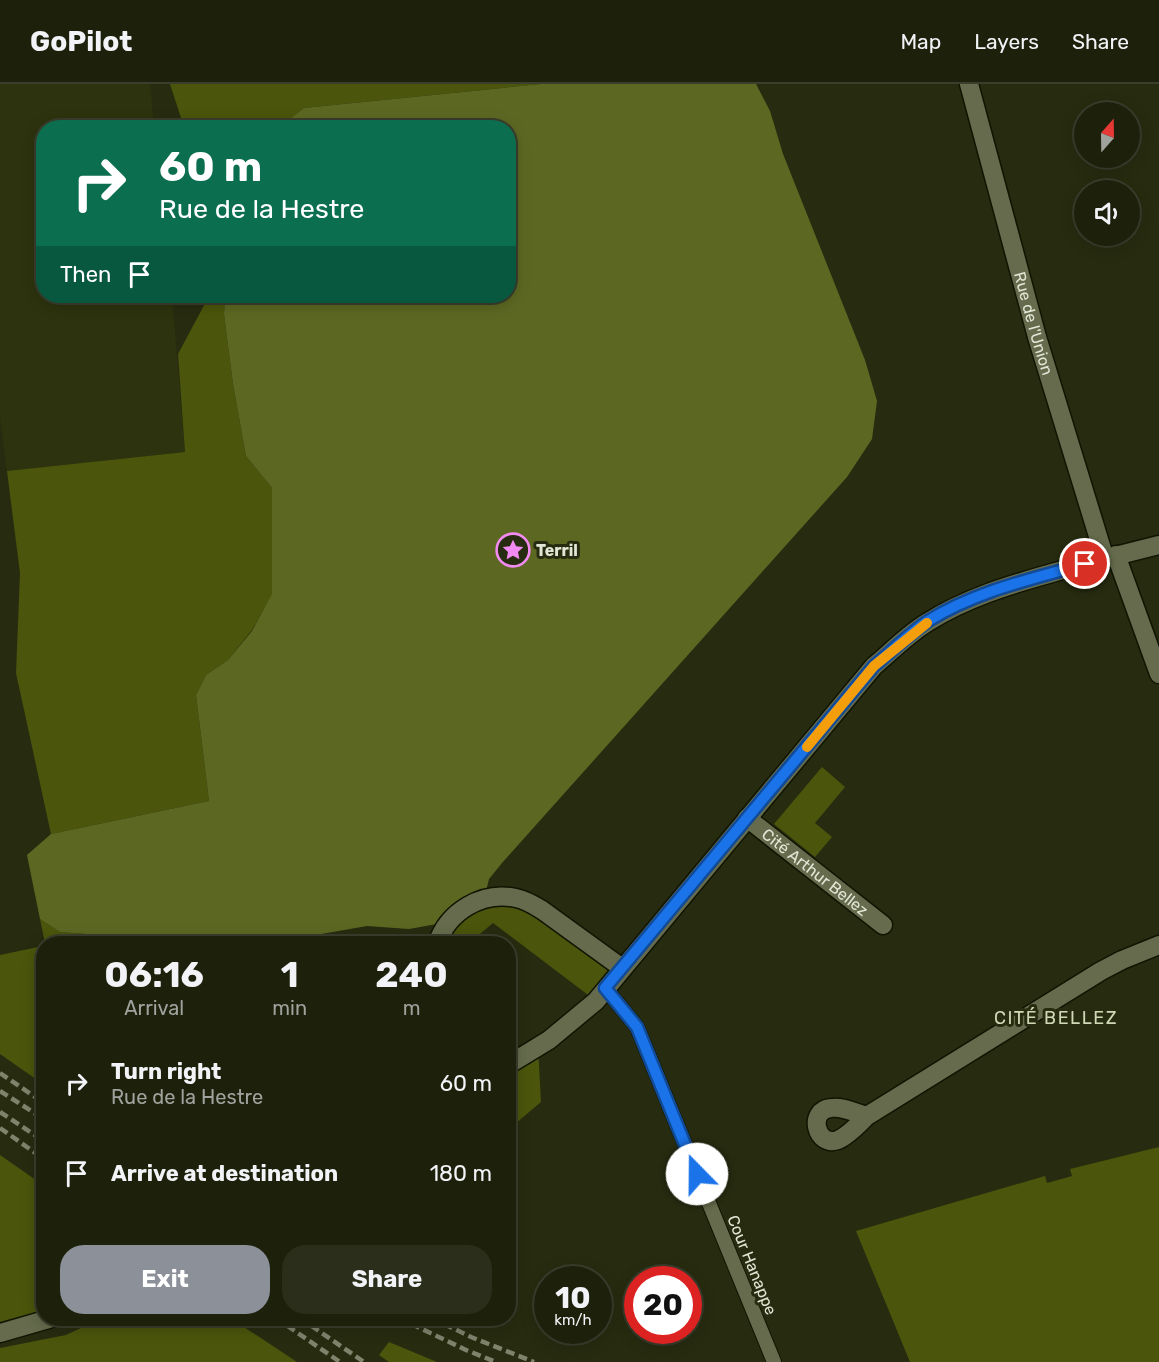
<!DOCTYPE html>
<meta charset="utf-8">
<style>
:root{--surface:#1d210c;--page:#2a2e1a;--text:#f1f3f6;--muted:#a0a39d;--line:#3b3e2d;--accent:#8c9099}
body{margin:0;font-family:Rubik,sans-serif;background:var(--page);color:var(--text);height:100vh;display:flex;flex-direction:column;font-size:22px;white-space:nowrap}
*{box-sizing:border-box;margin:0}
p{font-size:20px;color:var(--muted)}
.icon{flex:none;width:33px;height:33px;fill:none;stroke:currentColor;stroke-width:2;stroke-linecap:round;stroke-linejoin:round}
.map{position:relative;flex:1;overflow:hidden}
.details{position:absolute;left:36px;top:852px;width:480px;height:390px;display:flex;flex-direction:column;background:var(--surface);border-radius:24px;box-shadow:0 3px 15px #0003,0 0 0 2px var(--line)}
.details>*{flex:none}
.top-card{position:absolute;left:36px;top:36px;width:480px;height:183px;border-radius:24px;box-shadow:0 3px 15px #0003,0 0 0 2px var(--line);background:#0b6e4f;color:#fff;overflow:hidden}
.needle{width:39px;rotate:20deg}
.tools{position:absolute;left:1074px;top:18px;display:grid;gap:12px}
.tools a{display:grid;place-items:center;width:66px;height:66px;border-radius:50%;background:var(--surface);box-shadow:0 3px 15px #0003,0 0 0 2px var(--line);font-size:30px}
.speed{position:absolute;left:534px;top:1182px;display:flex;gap:12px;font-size:30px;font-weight:700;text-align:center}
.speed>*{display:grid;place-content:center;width:78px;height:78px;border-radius:50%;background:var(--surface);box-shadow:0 3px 15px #0003,0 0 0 2px var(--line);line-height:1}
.speed small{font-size:15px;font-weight:400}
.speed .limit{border:9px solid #d22;background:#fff;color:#111}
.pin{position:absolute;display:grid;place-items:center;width:51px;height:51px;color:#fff;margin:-26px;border:3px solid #fff;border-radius:50%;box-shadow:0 2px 6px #0007}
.me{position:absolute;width:66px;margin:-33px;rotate:338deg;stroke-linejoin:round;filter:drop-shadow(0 0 4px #0008)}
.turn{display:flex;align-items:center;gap:21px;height:126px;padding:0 24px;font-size:27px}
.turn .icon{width:78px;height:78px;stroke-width:2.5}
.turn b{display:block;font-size:42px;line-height:51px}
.then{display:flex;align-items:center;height:57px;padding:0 24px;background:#0003;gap:12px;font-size:22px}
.eta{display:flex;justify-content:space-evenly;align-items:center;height:102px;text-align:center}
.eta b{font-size:36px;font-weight:700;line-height:42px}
.cta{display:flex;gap:12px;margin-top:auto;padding:12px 24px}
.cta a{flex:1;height:69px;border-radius:24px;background:var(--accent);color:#fff;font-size:24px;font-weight:700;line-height:69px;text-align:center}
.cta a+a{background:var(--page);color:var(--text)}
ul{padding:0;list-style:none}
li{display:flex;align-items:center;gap:18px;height:90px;padding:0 24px}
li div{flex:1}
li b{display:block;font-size:22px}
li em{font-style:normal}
header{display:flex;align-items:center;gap:36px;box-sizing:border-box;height:84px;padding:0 30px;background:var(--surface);border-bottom:2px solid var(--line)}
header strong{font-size:28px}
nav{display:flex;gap:33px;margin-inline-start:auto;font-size:21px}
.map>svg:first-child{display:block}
.built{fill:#2d330e}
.green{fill:#4b550b}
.forest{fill:#5c6822}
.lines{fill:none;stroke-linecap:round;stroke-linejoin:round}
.lane-casing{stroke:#101400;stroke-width:16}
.street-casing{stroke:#101400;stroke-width:21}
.secondary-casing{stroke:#101400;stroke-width:21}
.lane{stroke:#656b4c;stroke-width:14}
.street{stroke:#656b4c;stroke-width:18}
.secondary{stroke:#656b4c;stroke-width:18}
.rail{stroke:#7f836c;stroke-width:4.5;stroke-dasharray:9 4.5;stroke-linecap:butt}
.route-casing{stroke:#114b97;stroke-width:15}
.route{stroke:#1a73e8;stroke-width:10}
.slow{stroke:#f59e0b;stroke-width:10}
.labels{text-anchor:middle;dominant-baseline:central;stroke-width:6;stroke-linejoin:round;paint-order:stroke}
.street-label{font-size:16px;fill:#e2e6d5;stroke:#272c10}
.poi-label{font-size:16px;font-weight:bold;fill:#e2e6d5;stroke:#272c10;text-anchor:start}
.neighbourhood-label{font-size:18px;letter-spacing:1.5px;fill:#d0d8b6;stroke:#272c10}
</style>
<header>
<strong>GoPilot</strong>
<nav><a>Map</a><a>Layers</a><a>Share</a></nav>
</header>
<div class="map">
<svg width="1159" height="1278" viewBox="0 0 1159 1278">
<rect width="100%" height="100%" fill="#272c10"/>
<!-- built -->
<path class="built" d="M0,0H150L154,43L44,44V212H172L185,368L7,387L0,333Z"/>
<!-- green -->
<g class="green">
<path d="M170,0H541L304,24L280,44L184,43Z"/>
<path d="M209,212H225L224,230L233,300L246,372L272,404V511L252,546L228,576L206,591L196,611L209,717L51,750L16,589L20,489L7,387L185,368L178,270Z"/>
<path d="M822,683L845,703L815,739L832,753L815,773L774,740Z"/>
<path d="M515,814L622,884L596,917L493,839L469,859L437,860L464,823Z"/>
<path d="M40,835L60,848L86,850L97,859H45Z"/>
<path d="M43,862H44L43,1000L0,970V871Z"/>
<path d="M538,963L541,1018L509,1045V981Z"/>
<path d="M1159,1063V1278H910L856,1147L1045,1092L1047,1099L1072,1092L1070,1085Z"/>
<path d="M0,1071L43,1101L44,1234L0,1249Z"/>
<path d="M102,1234L232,1235L297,1278H0V1264L66,1251Z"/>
<path d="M389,1258L437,1278H389L379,1271Z"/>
</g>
<!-- forest -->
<path class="forest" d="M541,0H756L770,27L783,70L865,276L877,317L872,355L847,393L502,779L489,795L484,815L448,838L409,845L367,842L270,859H97L86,850L60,848L40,835L27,771L51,750L209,717L196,611L206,591L228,576L252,547L272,510V404L246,372L233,300L224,230L225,212H508V44L280,43L304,24Z"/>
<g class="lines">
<!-- lane casing -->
<g class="lane-casing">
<path id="lane" d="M605,904L637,943L774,1278"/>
</g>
<!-- street casing -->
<g class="street-casing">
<g id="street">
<path id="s1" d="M969,0L1037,253L1105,475"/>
<path d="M1116,471L1159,590"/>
<path id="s2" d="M747,734L883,841"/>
<path d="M437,860C448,827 482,807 516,814C526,816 534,821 542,826L622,884"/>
<path d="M867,1032C856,1029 842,1022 831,1024C807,1026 816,1064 838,1056C848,1052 860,1039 867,1032L1101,887L1122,876L1159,861"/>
</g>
</g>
<!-- secondary casing -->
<g class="secondary-casing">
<g id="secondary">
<path d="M508,981L549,956L596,917L874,582C892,567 908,550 928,538C966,514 1009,501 1052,489C1087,479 1123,470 1159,461"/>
<path d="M0,1249L52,1234"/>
</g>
</g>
<!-- lane -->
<use href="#lane" class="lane"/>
<!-- street -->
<use href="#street" class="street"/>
<!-- secondary -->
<use href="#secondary" class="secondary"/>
<!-- rail -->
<g class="rail">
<path d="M0,989L44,1019"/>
<path d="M0,1007L44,1035"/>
<path d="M0,1028L44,1057"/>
<path d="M0,1044L44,1075"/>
<path d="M276,1234L340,1278"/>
<path d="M300,1234L364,1278"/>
<path d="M399,1234L466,1266L496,1278"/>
<path d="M432,1234L471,1253L534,1278"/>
</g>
</g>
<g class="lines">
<!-- route casing -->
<g class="route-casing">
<path id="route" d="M697,1090L637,943L605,904L874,582C892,567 909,550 928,537C976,507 1032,495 1085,480"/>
</g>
<!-- route -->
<use href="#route" class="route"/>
<!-- slow -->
<path class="slow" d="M807,663L874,582L927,539"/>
</g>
<!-- icons -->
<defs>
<g id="sight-ring" transform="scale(1.725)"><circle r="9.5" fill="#272c10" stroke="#f38af1" stroke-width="1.5"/><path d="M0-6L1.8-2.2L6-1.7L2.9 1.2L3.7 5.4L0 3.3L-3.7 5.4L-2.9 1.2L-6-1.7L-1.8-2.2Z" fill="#f38af1"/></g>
</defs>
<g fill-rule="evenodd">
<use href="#sight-ring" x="513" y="466"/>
</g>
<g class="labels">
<!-- street labels -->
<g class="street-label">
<text stroke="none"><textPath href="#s1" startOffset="248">Rue de l'Union</textPath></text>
<text stroke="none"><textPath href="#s2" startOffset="87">Cité Arthur Bellez</textPath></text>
<text transform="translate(752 1181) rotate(68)">Cour Hanappe</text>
</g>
<!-- poi labels -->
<g class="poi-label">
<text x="536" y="466">Terril</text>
</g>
<!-- neighbourhood labels -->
<g class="neighbourhood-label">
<text x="1056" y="934">CITÉ BELLEZ</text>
</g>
</g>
</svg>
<div class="tools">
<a><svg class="needle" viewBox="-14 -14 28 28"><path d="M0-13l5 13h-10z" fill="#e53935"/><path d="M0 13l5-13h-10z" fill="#a0a39d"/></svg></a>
<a><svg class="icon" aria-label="sound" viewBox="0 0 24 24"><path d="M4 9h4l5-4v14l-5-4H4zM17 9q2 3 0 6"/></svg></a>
</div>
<div class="speed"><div>10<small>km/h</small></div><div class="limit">20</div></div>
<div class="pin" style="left:1085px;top:480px;background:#d93025"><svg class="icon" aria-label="arrive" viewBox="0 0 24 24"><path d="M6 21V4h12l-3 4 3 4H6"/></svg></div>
<svg class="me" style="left:697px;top:1090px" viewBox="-20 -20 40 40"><circle r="19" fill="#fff"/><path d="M0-13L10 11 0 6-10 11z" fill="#1a73e8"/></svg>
<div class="top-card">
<div class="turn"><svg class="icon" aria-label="right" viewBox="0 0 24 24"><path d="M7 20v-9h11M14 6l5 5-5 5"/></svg><div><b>60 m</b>Rue de la Hestre</div></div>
<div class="then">Then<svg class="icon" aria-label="arrive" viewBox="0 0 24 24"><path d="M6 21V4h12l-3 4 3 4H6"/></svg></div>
</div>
<section class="details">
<div class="eta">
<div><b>06:16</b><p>Arrival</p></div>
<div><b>1</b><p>min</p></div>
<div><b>240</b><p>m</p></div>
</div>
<ul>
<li><svg class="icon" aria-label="right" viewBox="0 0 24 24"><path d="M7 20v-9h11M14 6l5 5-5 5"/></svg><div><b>Turn right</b><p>Rue de la Hestre</p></div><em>60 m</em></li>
<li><svg class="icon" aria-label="arrive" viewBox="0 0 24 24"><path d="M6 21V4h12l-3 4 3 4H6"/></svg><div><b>Arrive at destination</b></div><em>180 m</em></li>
</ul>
<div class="cta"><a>Exit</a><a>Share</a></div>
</section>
</div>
